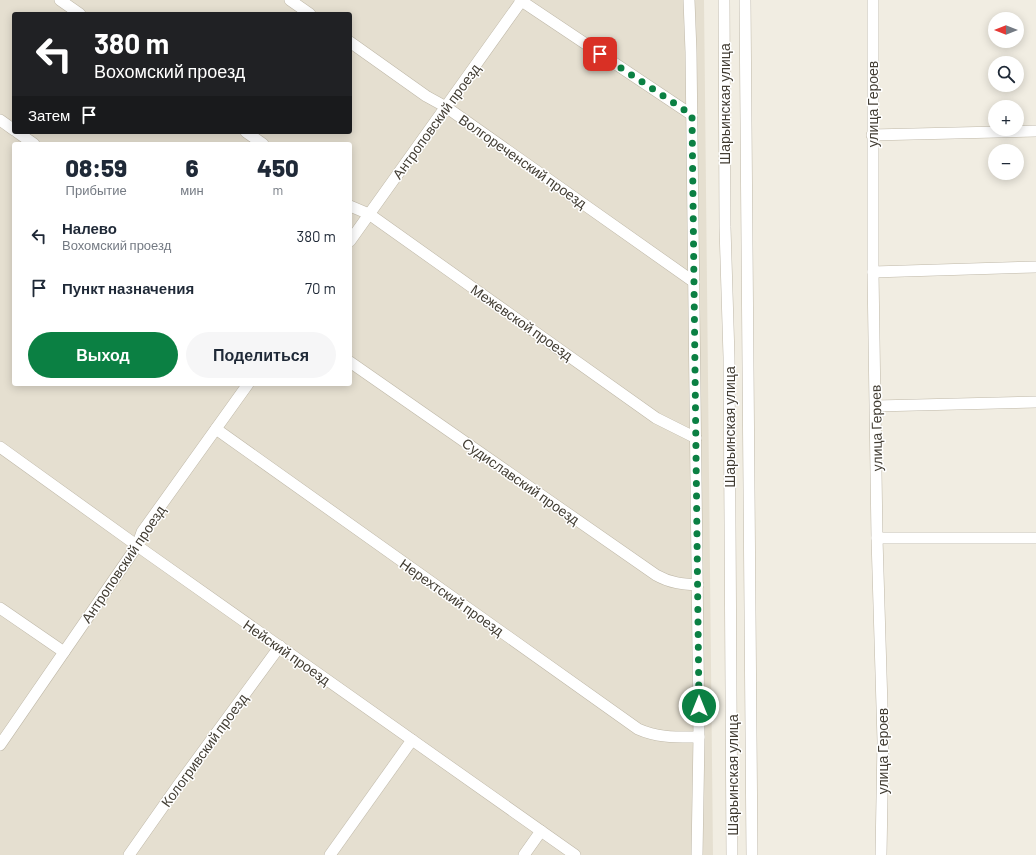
<!DOCTYPE html>
<html lang="ru">
<meta charset="utf-8">
<style>
:root{--surface:#fff;--page:#f6f6f7;--text:#1f2937;--muted:#747a83;--accent:#0b8043}
body{margin:0;font-family:Barlow,sans-serif;background:var(--page);color:var(--text);height:100vh;display:flex;flex-direction:column;font-size:15px;white-space:nowrap}
*{box-sizing:border-box;margin:0}
p{font-size:13px;color:var(--muted)}
.icon{flex:none;width:22px;height:22px;fill:none;stroke:currentColor;stroke-width:2;stroke-linecap:round;stroke-linejoin:round}
.map{position:relative;flex:1;overflow:hidden}
.details{position:absolute;left:12px;top:142px;width:340px;height:244px;display:flex;flex-direction:column;background:var(--surface);border-radius:4px;box-shadow:0 2px 10px #0003}
.details>*{flex:none}
.guide{position:absolute;left:12px;top:12px;width:340px;height:122px;border-radius:4px;box-shadow:0 2px 10px #0003;background:#202124;color:#fff;overflow:hidden}
.needle{width:26px;rotate:270deg}
.tools{position:absolute;left:988px;top:12px;display:grid;gap:8px}
.tools a{display:grid;place-items:center;width:36px;height:36px;border-radius:50%;background:var(--surface);box-shadow:0 2px 10px #0003;font-size:20px}
.pin{position:absolute;display:grid;place-items:center;width:34px;height:34px;color:#fff;margin:-17px;border-radius:8px;box-shadow:0 2px 6px #0006}
.me{position:absolute;width:44px;margin:-22px;rotate:0deg;stroke-linejoin:round;filter:drop-shadow(0 0 3px #0008)}
.turn{display:flex;align-items:center;gap:14px;height:84px;padding:0 16px;font-size:18px}
.turn .icon{width:52px;height:52px;stroke-width:2.5}
.turn b{display:block;font-size:28px;line-height:34px}
.then{display:flex;align-items:center;height:38px;padding:0 16px;background:#0003;gap:8px;font-size:15px}
.eta{display:flex;justify-content:space-evenly;align-items:center;height:68px;text-align:center}
.eta b{font-size:24px;font-weight:800;line-height:28px}
.action{display:flex;gap:8px;margin-top:auto;padding:8px 16px}
.action a{flex:1;height:46px;border-radius:24px;background:var(--accent);color:#fff;font-size:16px;font-weight:800;line-height:46px;text-align:center}
.action a+a{background:var(--page);color:var(--text)}
ul{padding:0;list-style:none}
li{display:flex;align-items:center;gap:12px;height:52px;padding:0 16px}
li div{flex:1}
li b{display:block;font-size:15px}
li em{font-style:normal}
.map>svg:first-child{display:block}
.residential{fill:#e5dfd0;fill-rule:evenodd}
.lines{fill:none;stroke-linecap:round;stroke-linejoin:round}
.minor-casing{stroke:#bfb8a8;stroke-width:12}
.minor{stroke:#fff;stroke-width:11}
.route{stroke:#0b8043;stroke-width:7;stroke-dasharray:0 12.6}
.labels{text-anchor:middle;dominant-baseline:central;stroke-width:3;stroke-linejoin:round;paint-order:stroke}
.street-label{font-size:14px;fill:#423d33;stroke:#fff}
</style>
<div class="map">
<svg width="1036" height="855" viewBox="0 0 1036 855">
<rect width="100%" height="100%" fill="#f1ede2"/>
<!-- residential -->
<path class="residential" d="M0,0H704L713,855H0ZM14,14H350V132H14ZM14,144H350V384H14Z"/>
<g class="lines">
<!-- minor casing -->
<g class="minor-casing">
<g id="minor">
<path d="M60,0L80,14"/>
<path d="M290,0L310,14"/>
<path d="M520,0L692,115"/>
<path d="M689,0L691,52L699,737L697,855"/>
<path d="M724,0L725,227L729,357L732,855"/>
<path d="M745,0L752,855"/>
<path d="M873,0V272L877,538L883,741L881,855"/>
<path d="M350,42L426,96L446,107L694,282"/>
<path d="M0,120L14,130"/>
<path d="M17,132L34,144"/>
<path d="M246,132L263,144"/>
<path d="M872,135L1036,131"/>
<path d="M350,206L369,214L656,418L696,438"/>
<path d="M350,241L522,0"/>
<path d="M873,272L1036,267"/>
<path d="M350,362L656,575C670,583 682,584 698,585"/>
<path d="M876,406L1036,402"/>
<path d="M216,429L638,729C658,738 677,737 699,737"/>
<path d="M0,447L146,552L575,855"/>
<path d="M877,538H1036"/>
<path d="M0,608L64,652"/>
<path d="M0,745L137,546L142,532L248,384"/>
<path d="M129,855L179,784L280,646"/>
<path d="M330,855L412,740"/>
<path d="M524,855L541,831"/>
</g>
</g>
<!-- minor -->
<use href="#minor" class="minor"/>
</g>
<g class="lines">
<!-- route -->
<path class="route" d="M600,54L692,115L699,706"/>
</g>
<g class="labels">
<!-- street labels -->
<g class="street-label">
<text transform="translate(724 104) rotate(-90)">Шарьинская улица</text>
<text transform="translate(872 104) rotate(-90)">улица Героев</text>
<text transform="translate(436 121) rotate(-54)">Антроповский проезд</text>
<text transform="translate(523 161) rotate(35)">Волгореченский проезд</text>
<text transform="translate(522 322) rotate(35)">Межевской проезд</text>
<text transform="translate(729 427) rotate(-90)">Шарьинская улица</text>
<text transform="translate(876 428) rotate(-91)">улица Героев</text>
<text transform="translate(521 481) rotate(35)">Судиславский проезд</text>
<text transform="translate(123 564) rotate(-56)">Антроповский проезд</text>
<text transform="translate(452 597) rotate(35)">Нерехтский проезд</text>
<text transform="translate(287 652) rotate(35)">Нейский проезд</text>
<text transform="translate(204 750) rotate(-54)">Кологривский проезд</text>
<text transform="translate(882 751) rotate(-90)">улица Героев</text>
<text transform="translate(732 775) rotate(-90)">Шарьинская улица</text>
</g>
</g>
</svg>
<div class="tools">
<a><svg class="needle" viewBox="-14 -14 28 28"><path d="M0-13l5 13h-10z" fill="#e53935"/><path d="M0 13l5-13h-10z" fill="#747a83"/></svg></a>
<a><svg class="icon" aria-label="search" viewBox="0 0 24 24"><circle cx="10" cy="10" r="6"/><path d="M15 15l6 6"/></svg></a>
<a>+</a>
<a>−</a>
</div>
<div class="pin" style="left:600px;top:54px;background:#d93025"><svg class="icon" aria-label="arrive" viewBox="0 0 24 24"><path d="M6 21V4h12l-3 4 3 4H6"/></svg></div>
<svg class="me" style="left:699px;top:706px" viewBox="-20 -20 40 40"><circle r="17" fill="#0b8043" stroke="#fff" stroke-width="3"/><path d="M0-11L8 9 0 5-8 9z" fill="#fff"/></svg>
<div class="guide">
<div class="turn"><svg class="icon" aria-label="left" viewBox="0 0 24 24"><path d="M17 20v-9H6M10 6l-5 5 5 5"/></svg><div><b>380 m</b>Вохомский проезд</div></div>
<div class="then">Затем<svg class="icon" aria-label="arrive" viewBox="0 0 24 24"><path d="M6 21V4h12l-3 4 3 4H6"/></svg></div>
</div>
<section class="details">
<div class="eta">
<div><b>08:59</b><p>Прибытие</p></div>
<div><b>6</b><p>мин</p></div>
<div><b>450</b><p>m</p></div>
</div>
<ul>
<li><svg class="icon" aria-label="left" viewBox="0 0 24 24"><path d="M17 20v-9H6M10 6l-5 5 5 5"/></svg><div><b>Налево</b><p>Вохомский проезд</p></div><em>380 m</em></li>
<li><svg class="icon" aria-label="arrive" viewBox="0 0 24 24"><path d="M6 21V4h12l-3 4 3 4H6"/></svg><div><b>Пункт назначения</b></div><em>70 m</em></li>
</ul>
<div class="action"><a>Выход</a><a>Поделиться</a></div>
</section>
</div>
